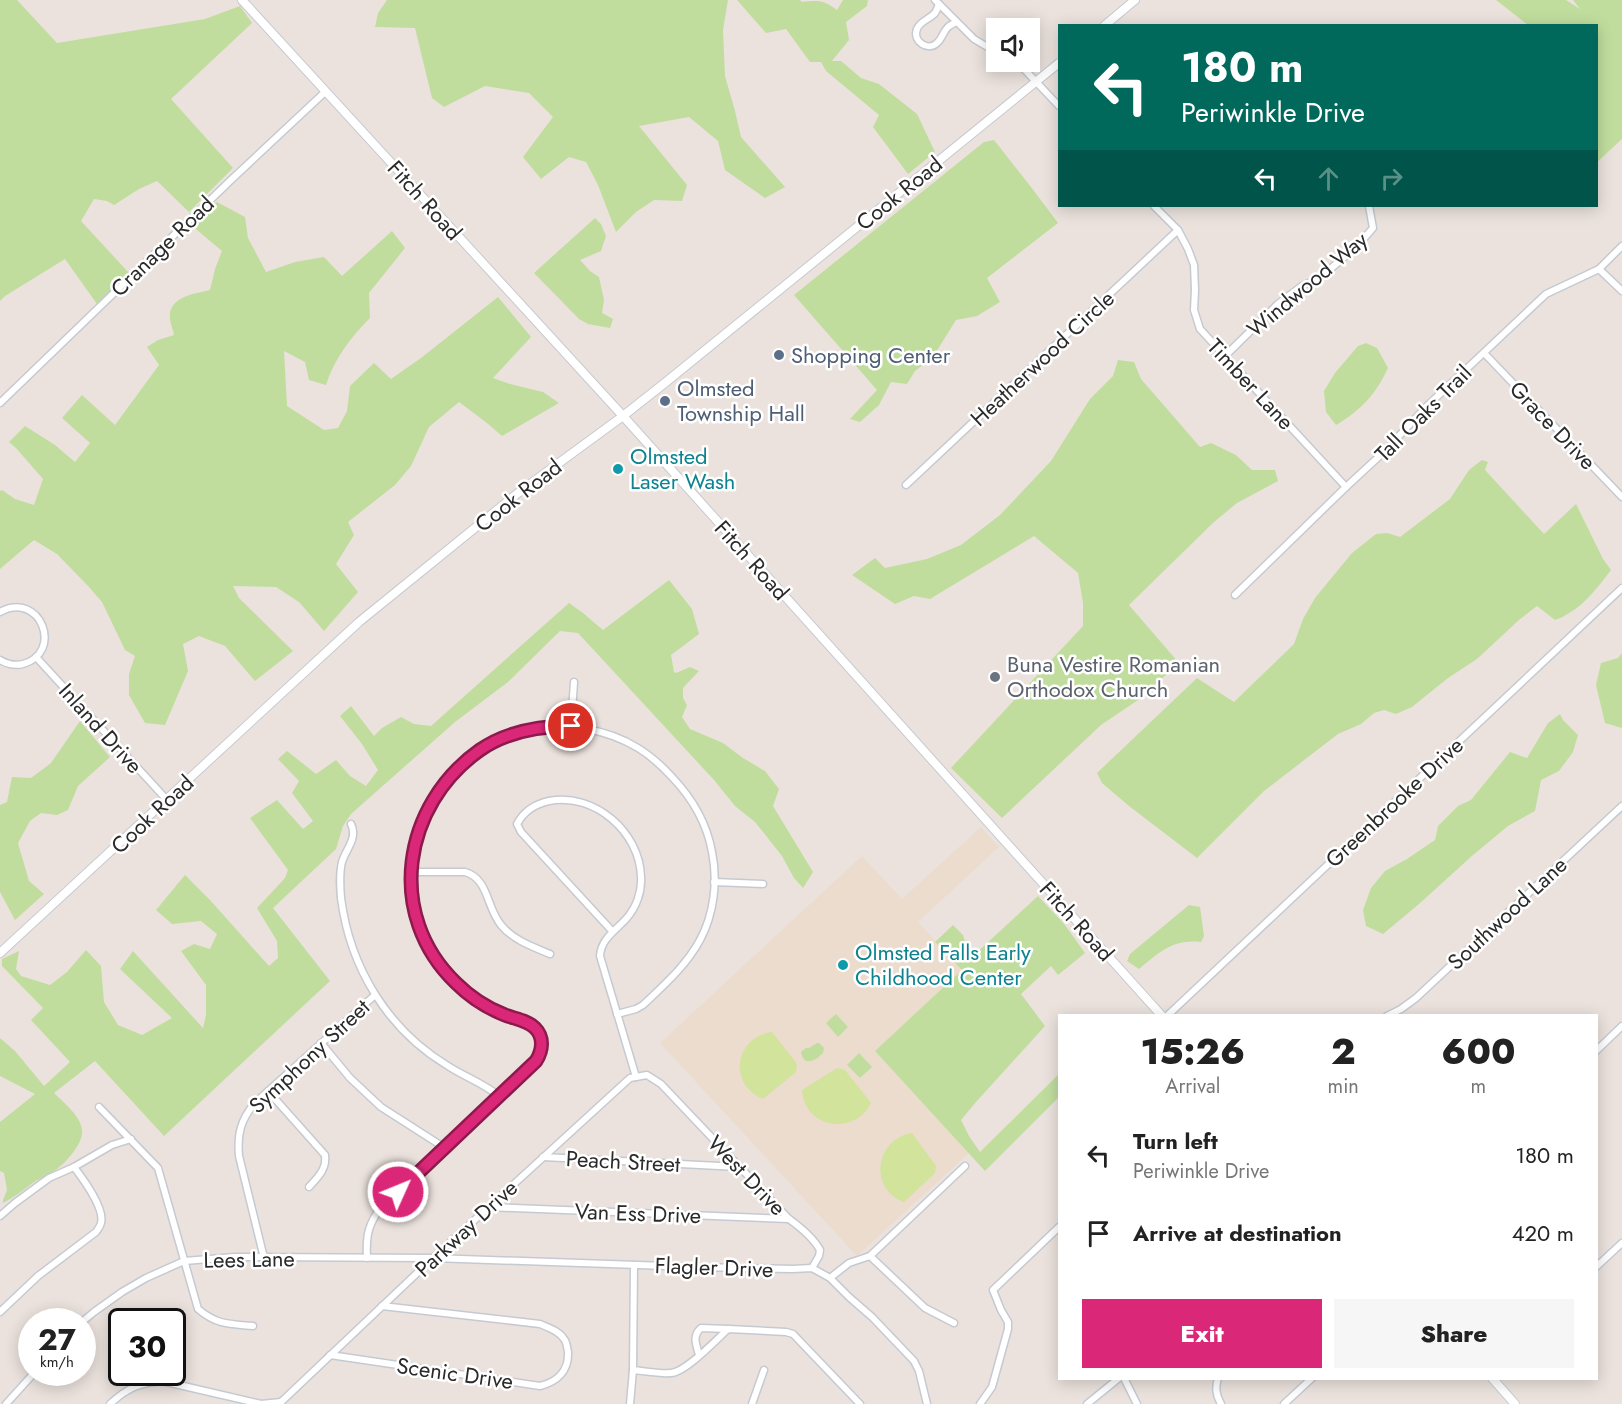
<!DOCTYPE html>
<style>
:root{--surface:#fff;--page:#f6f6f6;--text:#222;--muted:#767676;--accent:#db2777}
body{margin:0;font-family:Jost,sans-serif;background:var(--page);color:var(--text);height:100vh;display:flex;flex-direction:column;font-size:22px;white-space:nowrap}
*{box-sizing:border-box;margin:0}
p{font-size:20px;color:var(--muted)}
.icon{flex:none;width:33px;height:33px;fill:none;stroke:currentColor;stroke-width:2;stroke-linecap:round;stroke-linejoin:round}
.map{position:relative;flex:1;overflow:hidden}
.panel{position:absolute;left:1058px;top:1014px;width:540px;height:366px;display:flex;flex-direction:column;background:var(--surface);border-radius:0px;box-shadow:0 3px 15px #0003}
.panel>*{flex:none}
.hud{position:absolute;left:1058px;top:24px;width:540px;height:183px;border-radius:0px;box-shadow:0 3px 15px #0003;background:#00695c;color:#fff;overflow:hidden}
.buttons{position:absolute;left:986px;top:18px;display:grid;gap:12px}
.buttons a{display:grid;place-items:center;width:54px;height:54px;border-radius:0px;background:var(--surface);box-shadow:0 3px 15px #0003;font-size:30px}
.speed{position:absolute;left:18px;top:1308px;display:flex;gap:12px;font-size:30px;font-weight:700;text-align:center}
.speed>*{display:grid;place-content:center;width:78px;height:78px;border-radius:50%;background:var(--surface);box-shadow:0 3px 15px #0003;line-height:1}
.speed small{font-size:15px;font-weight:400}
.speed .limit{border:3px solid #111;border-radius:9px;background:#fff;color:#111}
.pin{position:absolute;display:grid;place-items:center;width:51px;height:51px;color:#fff;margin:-26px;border:3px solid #fff;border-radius:50%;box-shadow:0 2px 6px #0007}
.me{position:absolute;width:66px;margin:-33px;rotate:46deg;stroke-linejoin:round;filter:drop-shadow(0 0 4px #0008)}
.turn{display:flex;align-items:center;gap:21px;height:126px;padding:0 24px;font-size:27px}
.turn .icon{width:78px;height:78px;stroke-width:2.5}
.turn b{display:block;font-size:42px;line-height:51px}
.lanes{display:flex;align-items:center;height:57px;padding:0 24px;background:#0003;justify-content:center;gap:30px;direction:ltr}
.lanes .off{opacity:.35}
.eta{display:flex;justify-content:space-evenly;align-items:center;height:102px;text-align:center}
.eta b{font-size:36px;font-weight:800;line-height:42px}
.button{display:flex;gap:12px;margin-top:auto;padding:12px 24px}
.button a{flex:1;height:69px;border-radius:0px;background:var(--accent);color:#fff;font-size:24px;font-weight:800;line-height:69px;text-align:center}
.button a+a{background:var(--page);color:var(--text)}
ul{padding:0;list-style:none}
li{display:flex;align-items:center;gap:18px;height:78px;padding:0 24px}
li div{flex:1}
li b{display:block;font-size:22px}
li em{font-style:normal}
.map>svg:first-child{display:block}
.education{fill:#ebdcce}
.green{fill:#c0dd9e}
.pitch{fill:#d2e39b}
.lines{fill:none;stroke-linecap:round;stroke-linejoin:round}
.minor-casing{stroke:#c5cad2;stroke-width:9}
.tertiary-casing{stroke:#c5cad2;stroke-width:10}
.minor{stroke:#fff;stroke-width:6}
.tertiary{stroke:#fff;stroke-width:8}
.route-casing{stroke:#8e194d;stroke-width:15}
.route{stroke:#db2777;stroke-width:10}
.service-dot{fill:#5c6f8a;stroke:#fff;stroke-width:2}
.culture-dot{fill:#0f9aa8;stroke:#fff;stroke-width:2}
.worship-dot{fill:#6b7280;stroke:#fff;stroke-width:2}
.labels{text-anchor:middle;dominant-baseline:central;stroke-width:5;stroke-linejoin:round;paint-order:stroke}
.street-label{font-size:22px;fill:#2a2a2a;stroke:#fff}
.service-label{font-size:22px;fill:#4e5e75;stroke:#fff;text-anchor:start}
.culture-label{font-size:22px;fill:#0d838f;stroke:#fff;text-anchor:start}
.worship-label{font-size:22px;fill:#5b616d;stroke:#fff;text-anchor:start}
</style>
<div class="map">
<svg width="1622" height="1404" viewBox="0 0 1622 1404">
<rect width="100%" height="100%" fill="#ebe2dd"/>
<!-- education -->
<path class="education" d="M981,827L999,847L918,922L962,970L875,1051L969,1153L857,1256L660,1043L862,856L902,899Z"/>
<!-- green -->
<g class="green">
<path d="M0,0H17L57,43L205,19L240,6L252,23L171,99L233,168L189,212L157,181L139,189L114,205L107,201L94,199L81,221L129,273L97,304L65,259L5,296L0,301Z"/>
<path d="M387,0H728L723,30L725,76L735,111L741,137L785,187L765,198L725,170L718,141L689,117L639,126L687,185L682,201L654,200L636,212L616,232L598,185L586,162L569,157L541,179L523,157L553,117L529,93L485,86L444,107L432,98L415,28L375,27L378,13Z"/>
<path d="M737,0H800L802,2C819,0 824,0 837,10L843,0H868L867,6L846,22L849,40L832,61H841L861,78L879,84L917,114L935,152L908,174L873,127L879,115L826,71L821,62H810L786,29L766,33Z"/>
<path d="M1496,0H1566L1580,9L1573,0H1622V139L1596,163V26L1528,25Z"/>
<path d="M994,140L1031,187L1058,223L987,278L1000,302L977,316L956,320L933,357L915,371L907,384L891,382L879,405L860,422L850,419L877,390L794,295L984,142Z"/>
<path d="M217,202L245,217L248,238L266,272L295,262L324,257L342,276L392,231L405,248L369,293L370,318C351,337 334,359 326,385L309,380L305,362L284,351L287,406L324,430L338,428L347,411L350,386L374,363L391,379L421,358L498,297L531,337L493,378L510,384L543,392L559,403L502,436L487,423L459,402L429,427L411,466L395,485L348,522L354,535L336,564L358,592L324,631L299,602L276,587L233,586L239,598L293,651L255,681L225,646L199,636L183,644L188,671L165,725L145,723L129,695V674L135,656L125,650L102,602L89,587L57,554L34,540L0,569V491L2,490L15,499L34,505L43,479L16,448L9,442L25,426L55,445L75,462L90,443L62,418L82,395L115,425L159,365L147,347L158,340L174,335C173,330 171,325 170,320C167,297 193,294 210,290L215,269L222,251L191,225Z"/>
<path d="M595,218L601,224L606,236L601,251L580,260L590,271L599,277L604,300L602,313L613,319L610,328L588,324L579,319L534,273Z"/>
<path d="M1366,343L1377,348L1388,368C1376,394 1361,410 1336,425L1326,412L1324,391L1335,373L1358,346Z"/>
<path d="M1118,360L1134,362L1141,379L1200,447L1211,443L1236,455L1252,470H1275L1278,481L1237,503L1214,522L1129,605L1179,663L1138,700L1101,725L1002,818L951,768L1083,626V603L1078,573L1034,536L930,599L914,596L895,604L852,575L875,558L885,568L927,559L961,545L1000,515L1051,461L1090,399L1113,376Z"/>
<path d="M1482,460L1488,462L1485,470L1544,534L1576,504L1603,559L1611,570C1595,591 1580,611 1555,620L1537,606L1519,620L1477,659L1448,678L1412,707L1396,714L1384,710L1374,713L1361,724L1338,734L1264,791L1197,858L1129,806L1102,783L1097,773L1197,678L1234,702L1294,644L1303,619L1315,598L1352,553L1376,534L1387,533L1400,537L1450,499L1469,470Z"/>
<path d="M669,580L692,609L699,634L671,655L674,672L676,673L690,667L699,671L683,688V698L687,705L682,717L690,729L723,743L743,758L765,771L779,789L773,806L813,872L803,888L794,878L782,856L755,822L735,806L714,780L578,633L560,631L508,682L455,722L351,814L343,826L336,849L273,908L330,981L164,1136L95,1061L54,1093C63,1102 81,1116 82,1130C84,1143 65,1164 54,1171C47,1176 37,1179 30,1185C21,1192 13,1198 3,1203V1200L7,1190L4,1173L0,1171V1122L35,1094L0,1076V1038L15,1051L44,1086L70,1062L31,1020L43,1008L2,966V959L19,951L16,969L21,976L50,985L67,972L86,950L101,966L104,1002L118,1025L142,1035L172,1018L120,969L133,951L203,1028L206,1015V985L181,951L194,944L210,949L217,934L201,921L172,924L156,910L185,875L210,900L269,966L278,958L277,941L257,908L285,878L288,870L250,818L277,800L303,829L313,821L292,793L299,781L278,759L287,751L316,774L336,760L350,776L366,786L378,770L362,744L340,716L351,706L374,736L382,728L401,717L414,724L431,726L569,603L583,613L603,630Z"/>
<path d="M1622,653V728L1605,723L1596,685L1601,663L1618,658Z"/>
<path d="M1560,714L1563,720L1578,735L1573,752L1559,771L1541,780L1535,811L1508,826L1473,855L1419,904L1383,934L1366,926L1363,910L1371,888L1385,871L1407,859L1435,840L1438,826L1458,806L1471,800L1510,752L1527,758L1548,723Z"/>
<path d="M80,721L110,757L78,786L68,810L57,815L41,813L30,821L18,843L29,881L44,894L15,920L0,892V805L7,802L12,777L31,778L51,763Z"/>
<path d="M1038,896L1065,925L1085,953L1058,975L1051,966L1021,994L1045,1026L976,1102L961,1120L969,1136L980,1152L1059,1074V1097L985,1171L875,1051L962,970L935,942L953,925L963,935L967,948L973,956Z"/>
<path d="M1189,905L1200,907L1204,936L1201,942C1172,939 1160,952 1139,969L1127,961L1130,954Z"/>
<path d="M836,1014L848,1027L838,1037L826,1023Z"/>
<path d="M817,1043H819L824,1048L823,1053C816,1060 804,1068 801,1052L806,1048H809Z"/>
<path d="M859,1053L872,1067L860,1078L847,1065Z"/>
</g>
<!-- pitch -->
<g class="pitch">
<path d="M772,1032L797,1064L796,1072L763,1099C727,1084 735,1037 772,1032Z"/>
<path d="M837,1068L845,1070L871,1103C854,1137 804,1128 802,1090Z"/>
<path d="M912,1133L936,1166L935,1173L904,1202C868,1189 875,1139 912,1133Z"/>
</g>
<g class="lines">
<!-- minor casing -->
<g class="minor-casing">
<g id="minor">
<path d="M935,0L974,39L996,52"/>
<path d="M939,4C938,7 937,10 935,13C930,19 920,21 917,29C912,41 928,52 937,43C942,39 943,32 948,27C950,25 953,24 956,22"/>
<path d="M1012,62L1024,69L1059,106"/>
<path d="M1154,206L1178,230L1188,249L1194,265L1195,290L1194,310L1200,329L1346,487"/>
<path d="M1599,269L1622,291"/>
<path d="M1484,353L1622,497"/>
<path d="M1224,357L1278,304L1302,286L1320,278L1358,245L1373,228L1369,206"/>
<path d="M0,403L232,179L325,92"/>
<path d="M906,485L1178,230"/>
<path d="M1235,595L1346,487L1385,451L1425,408L1546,294L1599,269L1622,246"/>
<path d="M0,612C41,590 64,653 23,664C15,666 7,664 0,660"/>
<path d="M36,657L167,800"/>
<path d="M571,726L574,682"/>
<path d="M351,824C358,838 346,849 342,862C339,874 340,886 341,898C350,968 388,1030 448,1066C465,1077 483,1083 499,1096"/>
<path d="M411,872H465C489,879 486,907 501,925C513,940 533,947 550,954"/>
<path d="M714,882L763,884"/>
<path d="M613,932L521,832L517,824C524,811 535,804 549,801C594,792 640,832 641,877C642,892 636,908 626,919C615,931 601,939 600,956L636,1077"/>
<path d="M1167,1016L1622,588"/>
<path d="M1387,1016L1401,1009L1416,998L1622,806"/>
<path d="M321,1043L350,1078L381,1107L445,1148"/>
<path d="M1596,1051L1622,1026"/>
<path d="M268,1091L325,1155C327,1169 318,1177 309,1187"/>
<path d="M99,1107L158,1168L198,1309C217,1325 229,1324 253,1326"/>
<path d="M543,1157L739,1167"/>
<path d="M488,1207L789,1219"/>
<path d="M0,1216L15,1203L49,1178L74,1167L112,1145L131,1139"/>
<path d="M870,1256L925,1308L954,1323"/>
<path d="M264,1258L239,1156C237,1134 241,1119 255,1103L375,995"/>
<path d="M367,1258C366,1240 367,1228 377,1213L536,1061C543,1050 544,1037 535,1028C527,1020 515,1019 506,1015C493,1011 481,1003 470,995C405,946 392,849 442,785C489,726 573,709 638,748C651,756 662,766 672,777C692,798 707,824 712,852C718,881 714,914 700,940C686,966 664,985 643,1005L636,1009L617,1014"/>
<path d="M1596,1267L1622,1243"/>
<path d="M830,1278L849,1263L870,1256L965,1166"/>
<path d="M0,1312L38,1276L96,1232C98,1229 100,1227 101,1223C105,1208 83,1179 74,1167"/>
<path d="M82,1322L94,1312L122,1292L146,1278L184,1261L235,1257L433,1258L696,1267L792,1269L812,1268L830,1278L849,1297L872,1317L914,1361L919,1371L927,1404"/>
<path d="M330,1355L540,1386C557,1382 569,1371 568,1352C567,1348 567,1342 564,1339C559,1331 549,1328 540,1324L382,1306"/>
<path d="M699,1355C696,1344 692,1336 701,1328L728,1329"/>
<path d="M633,1370C645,1371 659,1374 671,1373C686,1372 716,1340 728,1329L786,1332L793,1334L860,1404"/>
<path d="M1124,1378L1137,1404"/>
<path d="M1218,1378C1215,1388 1216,1395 1221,1404"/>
<path d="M6,1404L35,1372"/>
<path d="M110,1404C127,1388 139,1383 162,1381L261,1404L281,1402"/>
<path d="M279,1404L433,1258L630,1078L647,1075L661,1084L789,1219C800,1227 813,1237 820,1250L819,1256L812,1268"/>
<path d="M630,1404L633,1370L634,1265"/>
<path d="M752,1404L764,1370"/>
<path d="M980,1404L992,1387L1008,1329V1322L1001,1310L993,1290L1059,1227"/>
<path d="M1087,1404L1119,1378"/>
<path d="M1284,1404L1312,1378"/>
</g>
</g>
<!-- tertiary casing -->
<g class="tertiary-casing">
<g id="tertiary">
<path d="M242,0L623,416L1162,1016"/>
<path d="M1104,26L1135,0"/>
<path d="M0,953L359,622L518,493L623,416L666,382L1059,63"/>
<path d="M1492,1378L1515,1404"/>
</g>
</g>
<!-- minor -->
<use href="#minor" class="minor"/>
<!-- tertiary -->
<use href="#tertiary" class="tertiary"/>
</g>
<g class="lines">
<!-- route casing -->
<g class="route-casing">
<path id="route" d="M398,1192L536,1061C543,1050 544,1037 535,1028C527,1020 515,1019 505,1015C487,1008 470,997 456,983C385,915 402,805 480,750C506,732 539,726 571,726"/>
</g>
<!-- route -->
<use href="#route" class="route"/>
</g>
<!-- markers -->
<g class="service-dot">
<circle cx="779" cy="355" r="6"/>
<circle cx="665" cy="401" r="6"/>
</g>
<g class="culture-dot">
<circle cx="618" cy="469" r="6"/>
<circle cx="843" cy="965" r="6"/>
</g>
<circle class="worship-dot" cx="995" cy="677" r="6"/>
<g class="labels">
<!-- street labels -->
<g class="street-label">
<text transform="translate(899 193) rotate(-39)">Cook Road</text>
<text transform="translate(425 200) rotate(48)">Fitch Road</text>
<text transform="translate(162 246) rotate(-44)">Cranage Road</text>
<text transform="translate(1307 284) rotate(-40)">Windwood Way</text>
<text transform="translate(1042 358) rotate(-43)">Heatherwood Circle</text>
<text transform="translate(1251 384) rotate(47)">Timber Lane</text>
<text transform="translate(1423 413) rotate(-45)">Tall Oaks Trail</text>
<text transform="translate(1553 425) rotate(46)">Grace Drive</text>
<text transform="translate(518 495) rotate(-38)">Cook Road</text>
<text transform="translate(752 560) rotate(48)">Fitch Road</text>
<text transform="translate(101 728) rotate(48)">Inland Drive</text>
<text transform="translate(1394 802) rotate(-43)">Greenbrooke Drive</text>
<text transform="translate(152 814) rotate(-43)">Cook Road</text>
<text transform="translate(1507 913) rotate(-43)">Southwood Lane</text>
<text transform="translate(1077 921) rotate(48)">Fitch Road</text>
<text transform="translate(309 1056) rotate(-43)">Symphony Street</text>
<text transform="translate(623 1161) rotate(3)">Peach Street</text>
<text transform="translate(747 1175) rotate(46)">West Drive</text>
<text transform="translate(638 1213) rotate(2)">Van Ess Drive</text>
<text transform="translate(466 1228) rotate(-43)">Parkway Drive</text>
<text transform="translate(249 1259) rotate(-1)">Lees Lane</text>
<text transform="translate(714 1267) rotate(2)">Flagler Drive</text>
<text transform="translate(455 1373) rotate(8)">Scenic Drive</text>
</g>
<!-- service labels -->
<g class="service-label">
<text x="791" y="355">Shopping Center</text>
<text x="677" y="388">Olmsted<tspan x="677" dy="25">Township Hall</tspan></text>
</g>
<!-- culture labels -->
<g class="culture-label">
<text x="630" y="456">Olmsted<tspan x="630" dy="25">Laser Wash</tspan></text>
<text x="855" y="952">Olmsted Falls Early<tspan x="855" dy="25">Childhood Center</tspan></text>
</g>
<!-- worship labels -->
<g class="worship-label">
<text x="1007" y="664">Buna Vestire Romanian<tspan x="1007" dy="25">Orthodox Church</tspan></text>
</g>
</g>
</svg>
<div class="buttons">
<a><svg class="icon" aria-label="sound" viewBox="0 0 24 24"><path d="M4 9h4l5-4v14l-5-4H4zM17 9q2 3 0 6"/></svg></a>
</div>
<div class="speed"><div>27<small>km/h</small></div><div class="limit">30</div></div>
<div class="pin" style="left:571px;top:726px;background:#d93025"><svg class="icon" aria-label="arrive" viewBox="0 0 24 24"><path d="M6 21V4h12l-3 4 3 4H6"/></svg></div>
<svg class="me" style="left:398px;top:1192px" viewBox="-20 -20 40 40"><circle r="17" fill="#db2777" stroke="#fff" stroke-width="3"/><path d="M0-11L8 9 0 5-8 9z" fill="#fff"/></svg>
<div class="hud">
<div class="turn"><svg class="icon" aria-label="left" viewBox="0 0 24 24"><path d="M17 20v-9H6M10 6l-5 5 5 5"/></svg><div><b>180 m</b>Periwinkle Drive</div></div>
<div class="lanes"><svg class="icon" aria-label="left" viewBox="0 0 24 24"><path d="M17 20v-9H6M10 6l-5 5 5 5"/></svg><svg class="icon off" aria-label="ahead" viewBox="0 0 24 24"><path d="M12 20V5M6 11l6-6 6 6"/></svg><svg class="icon off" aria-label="right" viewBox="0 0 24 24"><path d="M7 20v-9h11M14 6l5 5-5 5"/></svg></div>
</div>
<section class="panel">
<div class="eta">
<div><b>15:26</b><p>Arrival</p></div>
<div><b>2</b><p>min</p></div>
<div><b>600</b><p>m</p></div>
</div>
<ul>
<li><svg class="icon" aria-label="left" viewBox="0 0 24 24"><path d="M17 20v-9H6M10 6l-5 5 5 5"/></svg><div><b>Turn left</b><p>Periwinkle Drive</p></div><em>180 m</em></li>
<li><svg class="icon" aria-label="arrive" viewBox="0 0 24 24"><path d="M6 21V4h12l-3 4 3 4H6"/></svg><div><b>Arrive at destination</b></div><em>420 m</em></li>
</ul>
<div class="button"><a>Exit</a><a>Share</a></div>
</section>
</div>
